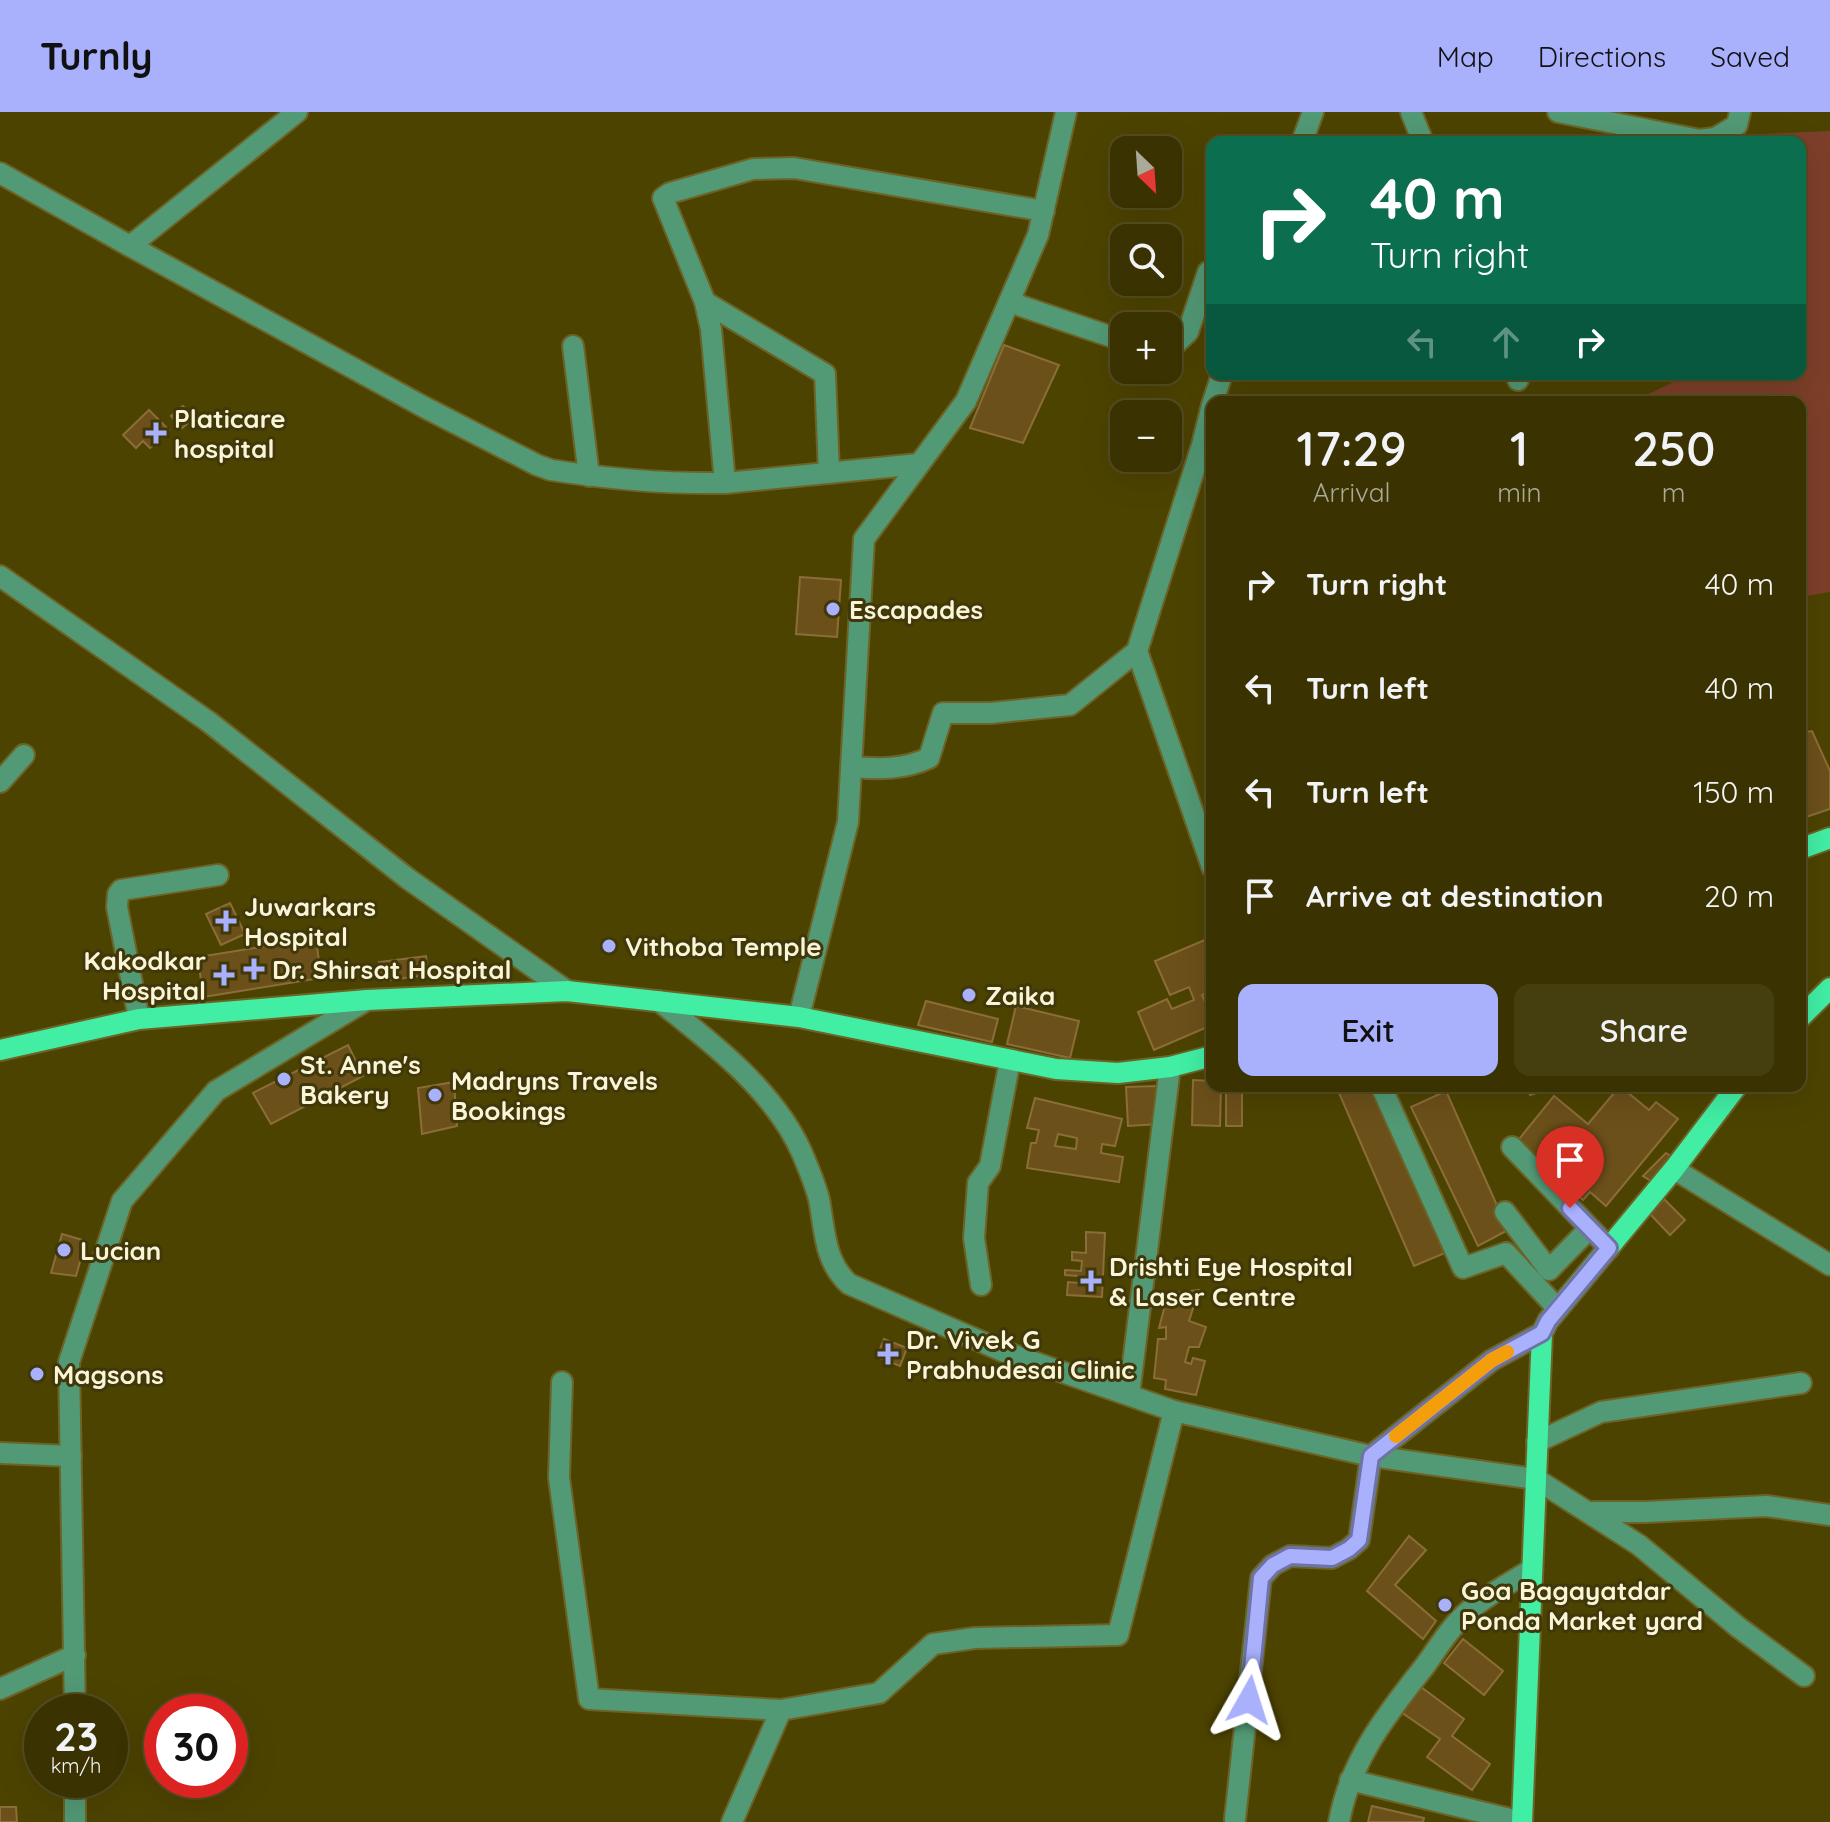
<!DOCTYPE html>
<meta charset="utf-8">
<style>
:root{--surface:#3a3200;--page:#453e0f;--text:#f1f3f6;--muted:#abaa99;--line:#544d22;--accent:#a9b0fc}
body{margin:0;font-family:Quicksand,sans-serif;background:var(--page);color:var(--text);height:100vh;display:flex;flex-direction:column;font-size:30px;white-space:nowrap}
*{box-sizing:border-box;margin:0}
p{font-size:26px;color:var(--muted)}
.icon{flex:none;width:44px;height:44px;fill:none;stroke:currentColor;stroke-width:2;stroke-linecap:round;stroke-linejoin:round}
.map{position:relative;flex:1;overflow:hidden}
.panel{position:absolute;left:1206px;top:284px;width:600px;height:696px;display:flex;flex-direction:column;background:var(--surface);border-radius:16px;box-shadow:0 8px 32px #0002,0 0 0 2px var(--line)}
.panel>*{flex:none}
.hud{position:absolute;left:1206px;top:24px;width:600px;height:244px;border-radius:16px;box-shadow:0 8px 32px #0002,0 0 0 2px var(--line);background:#0b6e4f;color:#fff;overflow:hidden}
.needle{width:52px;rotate:155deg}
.fabs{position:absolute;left:1110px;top:24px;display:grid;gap:16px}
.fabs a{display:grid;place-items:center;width:72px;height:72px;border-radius:16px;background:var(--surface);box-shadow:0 8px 32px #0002,0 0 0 2px var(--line);font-size:40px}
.speed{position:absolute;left:24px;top:1582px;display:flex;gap:16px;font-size:40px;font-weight:700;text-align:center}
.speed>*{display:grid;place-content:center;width:104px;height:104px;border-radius:50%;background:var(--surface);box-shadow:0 8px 32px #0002,0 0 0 2px var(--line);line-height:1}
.speed small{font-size:20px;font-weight:400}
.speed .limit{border:12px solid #d22;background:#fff;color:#111}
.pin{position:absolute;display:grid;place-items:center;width:68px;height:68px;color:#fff;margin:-82px -34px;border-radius:50% 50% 50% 0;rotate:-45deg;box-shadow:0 0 8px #0007}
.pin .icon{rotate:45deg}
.me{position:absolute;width:88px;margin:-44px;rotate:6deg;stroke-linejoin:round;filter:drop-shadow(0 0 6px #0008)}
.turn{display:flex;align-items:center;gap:28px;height:168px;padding:0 32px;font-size:36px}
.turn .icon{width:104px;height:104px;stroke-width:2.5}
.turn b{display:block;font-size:56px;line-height:68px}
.lanes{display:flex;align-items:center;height:76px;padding:0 32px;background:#0003;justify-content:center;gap:40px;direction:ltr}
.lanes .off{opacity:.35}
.eta{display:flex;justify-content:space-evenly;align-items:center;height:136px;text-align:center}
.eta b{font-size:48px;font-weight:600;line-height:56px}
.button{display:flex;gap:16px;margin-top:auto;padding:16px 32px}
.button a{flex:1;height:92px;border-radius:16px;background:var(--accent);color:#111;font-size:32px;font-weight:600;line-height:92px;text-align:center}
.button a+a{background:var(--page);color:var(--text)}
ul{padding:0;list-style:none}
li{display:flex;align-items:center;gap:24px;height:104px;padding:0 32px}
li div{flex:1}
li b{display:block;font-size:30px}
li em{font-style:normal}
header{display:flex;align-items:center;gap:48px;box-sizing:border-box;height:112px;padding:0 40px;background:var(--accent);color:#111}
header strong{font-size:38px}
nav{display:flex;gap:44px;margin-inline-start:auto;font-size:28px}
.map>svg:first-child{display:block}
.green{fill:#7d3f29}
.building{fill:#6c501a;stroke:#8b6d39;stroke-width:2;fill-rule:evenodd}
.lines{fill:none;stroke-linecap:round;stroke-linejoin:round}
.minor-casing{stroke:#6c6327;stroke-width:24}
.major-casing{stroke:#6c6327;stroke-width:24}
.minor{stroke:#529975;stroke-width:20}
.major{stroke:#41eea4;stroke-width:20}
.route-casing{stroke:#6e72a4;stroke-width:20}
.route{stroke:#a9b0fc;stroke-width:14}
.slow{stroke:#f59e0b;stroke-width:14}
.poi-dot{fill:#a9b0fc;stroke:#40380a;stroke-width:3}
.labels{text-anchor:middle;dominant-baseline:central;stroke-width:6;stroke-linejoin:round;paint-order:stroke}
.poi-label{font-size:26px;font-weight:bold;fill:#faf5d7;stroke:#40380a;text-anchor:start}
</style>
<header>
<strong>Turnly</strong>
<nav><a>Map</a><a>Directions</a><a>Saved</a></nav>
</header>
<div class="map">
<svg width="1830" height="1710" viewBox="0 0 1830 1710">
<rect width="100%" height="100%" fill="#4d4300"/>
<!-- green -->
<path class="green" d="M1830,19V480L1800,485V290H1631L1678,268L1675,262H1800V30H1764L1763,22Z"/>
<!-- building -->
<g class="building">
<path d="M1004,233L1059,253L1023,331L970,316Z"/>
<path d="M183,294L194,306L182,316L171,304Z"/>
<path d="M149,298L169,318L150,336L143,329L136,336L123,323Z"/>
<path d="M800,465L841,468L837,525L796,522Z"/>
<path d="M1812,619L1830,659V697L1800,707V621Z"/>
<path d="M230,791L245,822L221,833L206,802Z"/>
<path d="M316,826L321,866L203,885L198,845Z"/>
<path d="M1207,827L1212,837V865L1205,867L1210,879L1202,883L1205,890L1212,887V913L1154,938L1138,900L1167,887L1172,897L1194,888L1189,875L1170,883L1155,849Z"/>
<path d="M426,844L428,863L382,869L379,850Z"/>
<path d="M926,889L998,907L992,930L918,913Z"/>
<path d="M1016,894L1079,909L1070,946L1007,932Z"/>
<path d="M348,933L363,964L271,1012L253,981Z"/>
<path d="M1193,968L1212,969V974H1221L1220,1014L1192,1013Z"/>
<path d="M454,970L457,1014L422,1022L418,976Z"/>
<path d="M1157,974L1159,1012L1128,1014L1126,975Z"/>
<rect x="1226" y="974" width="16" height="40"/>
<path d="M1336,974H1374L1445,1141L1414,1154Z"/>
<path d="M1528,974H1561L1530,983Z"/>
<path d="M1620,974L1649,998L1656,990L1678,1007L1606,1094L1590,1080L1583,1088L1515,1032L1554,984L1588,1012Z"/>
<path d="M1446,979L1508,1118L1478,1134L1411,995Z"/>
<path d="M1035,986L1122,1007L1115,1034L1102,1032L1101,1041L1123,1045L1119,1070L1027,1056L1031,1031H1036L1039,1018L1027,1016ZM1058,1022L1077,1026L1076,1037L1055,1034Z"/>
<path d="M1666,1041L1677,1048L1654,1071L1643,1064Z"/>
<path d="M1664,1087L1685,1108L1670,1123L1650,1102Z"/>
<path d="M1086,1120L1105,1121L1102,1185L1067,1183L1068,1170L1079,1171V1164L1065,1163V1158L1081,1159L1082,1149L1072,1148V1140L1086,1141Z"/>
<path d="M62,1122L86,1129L76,1164L51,1161Z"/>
<path d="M1199,1178L1189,1209L1206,1215L1199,1235H1189L1185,1250L1191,1252L1193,1246L1205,1249L1196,1283L1165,1277L1166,1268L1154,1266L1158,1227H1166V1215L1159,1216L1168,1182Z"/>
<path d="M884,1227L907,1236L900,1254L877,1245Z"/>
<path d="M1409,1424L1426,1438L1395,1473L1436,1509L1423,1527L1367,1479Z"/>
<path d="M1463,1527L1503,1559L1484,1583L1444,1551Z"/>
<path d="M1421,1575L1464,1607L1452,1624L1490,1652L1472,1678L1427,1645L1440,1627L1401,1600Z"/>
<path d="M1372,1694L1424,1706L1423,1710H1368Z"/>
<path d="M0,1695H16L17,1710H0Z"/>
</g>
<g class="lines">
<!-- minor casing -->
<g class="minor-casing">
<g id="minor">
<path d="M297,0L130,134L424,295L537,353L551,358C609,367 667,372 725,371L919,352"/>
<path d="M1411,0L1423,30"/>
<path d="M1558,0L1700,28L1715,26L1737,13L1740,0"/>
<path d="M1302,30L1313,0"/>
<path d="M0,61L130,134"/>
<path d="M705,190L825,262L829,361"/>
<path d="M1009,190L1124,229"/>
<path d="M573,234L589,364"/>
<path d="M1168,239L1188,220L1208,160"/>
<path d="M1516,262L1518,268"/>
<path d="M1213,290L1222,262"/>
<path d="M1212,293L1202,333L1137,539L1212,755"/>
<path d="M725,371L711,217L705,190L663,86L670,81L753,57L794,56L1044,99"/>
<path d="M0,464L209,610L407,766L567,879"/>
<path d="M851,655C879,657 903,658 929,646L943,601H991L1070,593L1137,539"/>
<path d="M0,670L24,643"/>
<path d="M659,889C710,929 775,979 802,1041C808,1055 815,1072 819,1087C825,1119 824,1149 849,1172L1005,1240L1174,1299L1371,1344L1536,1367L1639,1433L1738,1515L1804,1564"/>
<path d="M799,905L848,710L864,427L966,289L1038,123L1066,0"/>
<path d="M139,907L117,795L118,782L121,778L218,763"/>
<path d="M1381,974L1463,1156L1506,1141L1558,1197"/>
<path d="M1512,1035L1609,1136"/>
<path d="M1674,1057L1830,1153"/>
<path d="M1505,1100L1549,1158L1589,1117"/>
<path d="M981,1173L974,1126L978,1071L990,1054L1010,948"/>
<path d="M562,1270L559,1366L589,1587L781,1598"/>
<path d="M1129,1283L1170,955"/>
<path d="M1537,1330L1601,1300L1801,1271"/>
<path d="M0,1341L71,1344"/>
<path d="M1588,1400H1646L1766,1394L1830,1403"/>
<path d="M0,1577L75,1543"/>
<path d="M75,1600L69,1250L122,1089L216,979L367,888"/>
<path d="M75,1668V1710"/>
<path d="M1350,1668L1522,1710"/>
<path d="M1235,1707L1261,1466L1273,1453L1290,1444L1332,1446L1349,1437L1359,1428L1371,1344L1492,1248L1542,1221"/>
<path d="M732,1710L781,1598L879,1581L933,1532L975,1526L1118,1523L1174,1299"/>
<path d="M1339,1710C1350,1649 1386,1603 1424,1555C1436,1539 1447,1520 1461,1506C1481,1486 1509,1472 1532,1457"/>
</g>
</g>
<!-- major casing -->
<g class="major-casing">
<g id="major">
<path d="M1800,737L1830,726"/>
<path d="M1800,906L1830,876"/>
<path d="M0,938L139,907L367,888L567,879L799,905L1056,957L1118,961L1170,955L1212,944"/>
<path d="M1522,1710L1542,1221L1548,1209L1674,1057L1737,974"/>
</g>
</g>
<!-- minor -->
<use href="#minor" class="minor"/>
<!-- major -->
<use href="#major" class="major"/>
</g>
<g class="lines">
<!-- route casing -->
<g class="route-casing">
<path id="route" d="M1249,1588L1261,1466L1273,1453L1290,1444L1332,1446L1349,1437L1359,1428L1371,1344L1492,1248L1542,1221L1548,1209L1609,1136L1570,1096"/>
</g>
<!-- route -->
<use href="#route" class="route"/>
<!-- slow -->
<path class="slow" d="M1396,1324L1492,1248L1507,1240"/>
</g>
<!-- markers -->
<g class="poi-dot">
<path d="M152 309h8v8h8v8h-8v8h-8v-8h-8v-8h8z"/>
<circle cx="833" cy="497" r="8"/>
<path d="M222 797h8v8h8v8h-8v8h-8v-8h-8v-8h8z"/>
<circle cx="609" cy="834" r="8"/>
<path d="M250 845h8v8h8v8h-8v8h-8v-8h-8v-8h8z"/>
<path d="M220 851h8v8h8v8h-8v8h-8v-8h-8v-8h8z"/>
<circle cx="969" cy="883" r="8"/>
<circle cx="284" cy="967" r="8"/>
<circle cx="435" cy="983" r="8"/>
<circle cx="64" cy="1138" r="8"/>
<path d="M1087 1157h8v8h8v8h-8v8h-8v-8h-8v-8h8z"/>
<path d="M884 1230h8v8h8v8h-8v8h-8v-8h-8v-8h8z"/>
<circle cx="37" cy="1262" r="8"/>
<circle cx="1445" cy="1493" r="8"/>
</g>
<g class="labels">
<!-- poi labels -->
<g class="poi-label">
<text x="174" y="306">Platicare<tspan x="174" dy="30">hospital</tspan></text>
<text x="849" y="497">Escapades</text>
<text x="244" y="794">Juwarkars<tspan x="244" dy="30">Hospital</tspan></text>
<text x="625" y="834">Vithoba Temple</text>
<text x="206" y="848" text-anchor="end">Kakodkar<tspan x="206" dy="30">Hospital</tspan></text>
<text x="272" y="857">Dr. Shirsat Hospital</text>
<text x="985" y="883">Zaika</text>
<text x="300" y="952">St. Anne's<tspan x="300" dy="30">Bakery</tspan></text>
<text x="451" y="968">Madryns Travels<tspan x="451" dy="30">Bookings</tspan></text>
<text x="80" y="1138">Lucian</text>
<text x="1109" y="1154">Drishti Eye Hospital<tspan x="1109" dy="30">&amp; Laser Centre</tspan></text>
<text x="906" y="1227">Dr. Vivek G<tspan x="906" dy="30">Prabhudesai Clinic</tspan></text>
<text x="53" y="1262">Magsons</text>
<text x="1461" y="1478">Goa Bagayatdar<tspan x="1461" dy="30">Ponda Market yard</tspan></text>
</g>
</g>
</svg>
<div class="fabs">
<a><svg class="needle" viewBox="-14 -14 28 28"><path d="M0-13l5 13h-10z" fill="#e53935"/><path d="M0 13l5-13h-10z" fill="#abaa99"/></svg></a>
<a><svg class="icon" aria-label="search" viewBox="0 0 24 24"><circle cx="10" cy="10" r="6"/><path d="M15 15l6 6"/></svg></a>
<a>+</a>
<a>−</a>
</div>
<div class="speed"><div>23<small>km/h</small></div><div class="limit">30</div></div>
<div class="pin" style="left:1570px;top:1096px;background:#d93025"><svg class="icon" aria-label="arrive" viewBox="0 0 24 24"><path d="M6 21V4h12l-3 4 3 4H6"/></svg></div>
<svg class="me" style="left:1249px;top:1588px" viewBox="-20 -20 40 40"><path d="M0-17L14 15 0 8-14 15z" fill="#a9b0fc" stroke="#fff" stroke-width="4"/></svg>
<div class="hud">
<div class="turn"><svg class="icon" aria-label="right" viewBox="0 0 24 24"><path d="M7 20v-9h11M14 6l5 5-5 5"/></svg><div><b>40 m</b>Turn right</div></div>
<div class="lanes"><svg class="icon off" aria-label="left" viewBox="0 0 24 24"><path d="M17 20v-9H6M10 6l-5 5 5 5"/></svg><svg class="icon off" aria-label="ahead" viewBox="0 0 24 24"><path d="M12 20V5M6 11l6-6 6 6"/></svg><svg class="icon" aria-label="right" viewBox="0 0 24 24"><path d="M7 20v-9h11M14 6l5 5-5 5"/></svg></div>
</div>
<section class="panel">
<div class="eta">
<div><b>17:29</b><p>Arrival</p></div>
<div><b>1</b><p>min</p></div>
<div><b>250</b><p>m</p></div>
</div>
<ul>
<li><svg class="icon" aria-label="right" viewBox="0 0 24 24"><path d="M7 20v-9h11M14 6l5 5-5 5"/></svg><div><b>Turn right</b></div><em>40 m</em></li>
<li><svg class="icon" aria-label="left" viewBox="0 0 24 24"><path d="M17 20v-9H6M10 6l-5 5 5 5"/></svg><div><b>Turn left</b></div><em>40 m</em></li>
<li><svg class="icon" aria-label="left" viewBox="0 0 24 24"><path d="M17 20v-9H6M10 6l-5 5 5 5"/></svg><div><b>Turn left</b></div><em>150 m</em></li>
<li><svg class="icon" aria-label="arrive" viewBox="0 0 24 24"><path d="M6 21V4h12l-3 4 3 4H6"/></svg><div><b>Arrive at destination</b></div><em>20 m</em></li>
</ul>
<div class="button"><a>Exit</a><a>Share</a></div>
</section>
</div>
